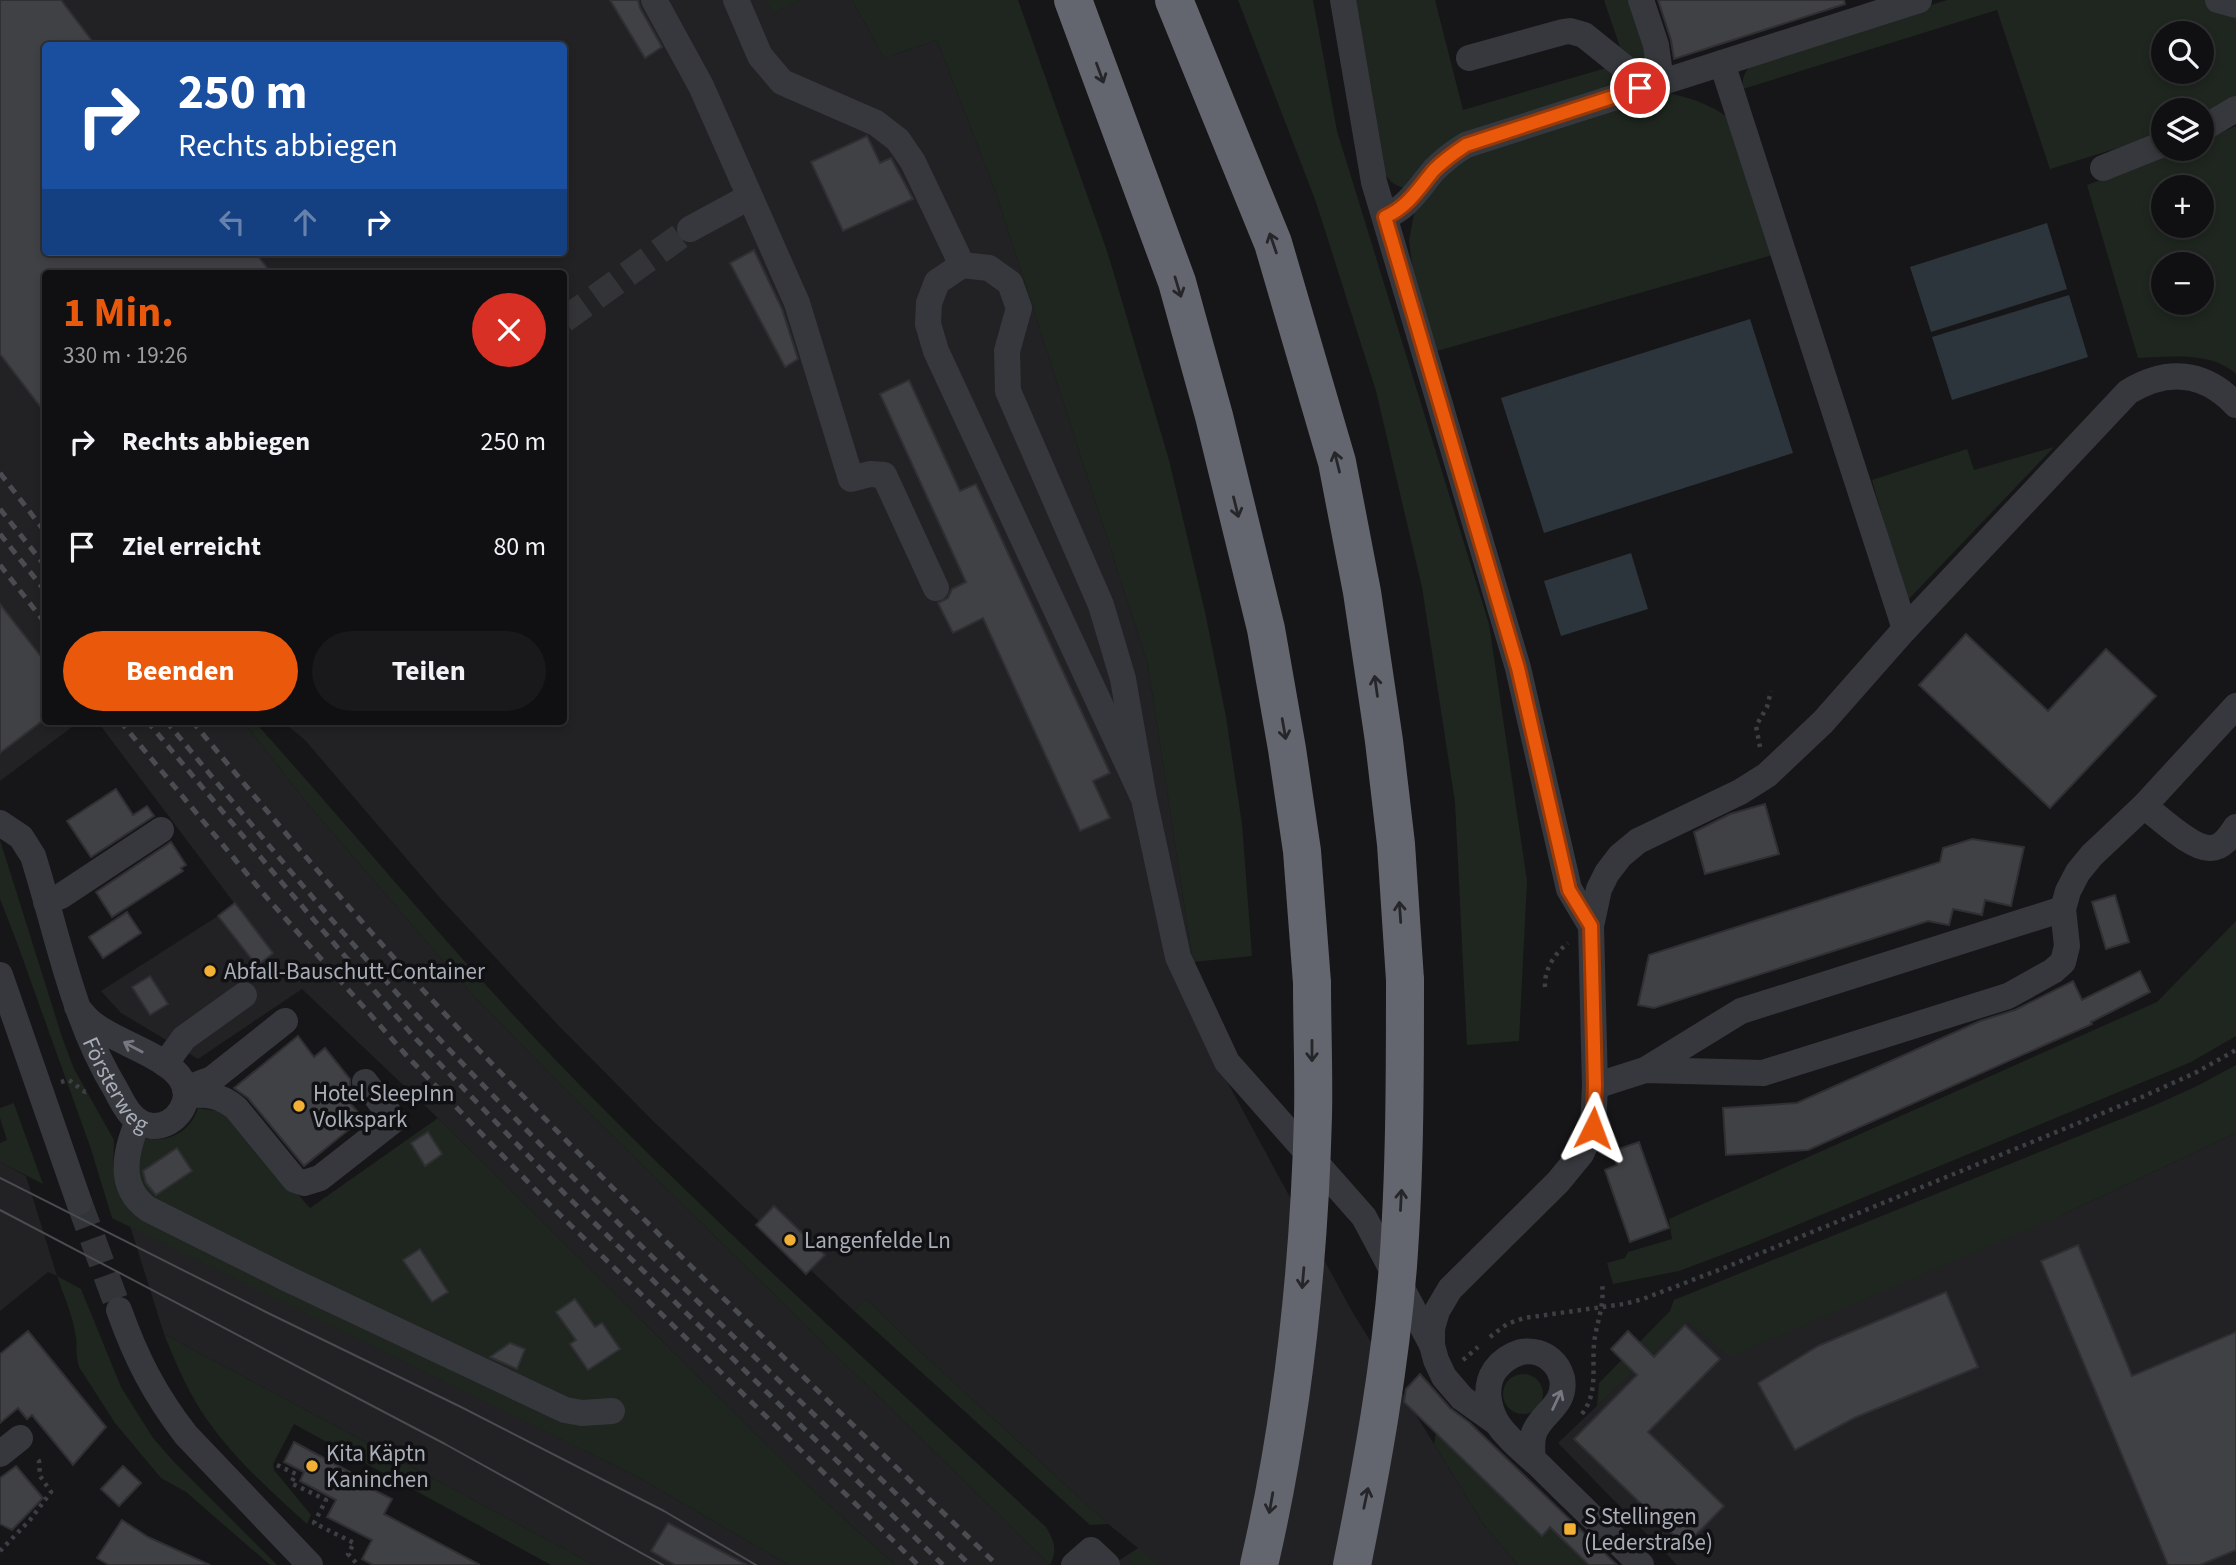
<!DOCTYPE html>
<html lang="de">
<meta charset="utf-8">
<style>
:root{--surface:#101012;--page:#19191b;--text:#f1f3f6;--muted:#9c9d9f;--line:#303032;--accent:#ea580c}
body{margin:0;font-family:"Source Sans 3",sans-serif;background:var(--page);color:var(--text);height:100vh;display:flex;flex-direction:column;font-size:26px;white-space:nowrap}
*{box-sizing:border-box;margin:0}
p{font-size:23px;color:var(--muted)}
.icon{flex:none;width:38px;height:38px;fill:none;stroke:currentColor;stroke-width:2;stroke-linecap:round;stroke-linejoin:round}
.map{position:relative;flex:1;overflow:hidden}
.panel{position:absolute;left:42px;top:270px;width:525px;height:455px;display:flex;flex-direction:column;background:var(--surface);border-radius:7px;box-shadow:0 4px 10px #0003,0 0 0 2px var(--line)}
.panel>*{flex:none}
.guide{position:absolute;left:42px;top:42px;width:525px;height:214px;border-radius:7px;box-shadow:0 4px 10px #0003,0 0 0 2px var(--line);background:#1a4fa0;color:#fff;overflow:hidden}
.controls{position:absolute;left:2151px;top:21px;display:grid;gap:14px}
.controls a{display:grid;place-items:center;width:63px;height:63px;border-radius:50%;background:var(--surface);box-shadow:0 4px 10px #0003,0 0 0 2px var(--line);font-size:35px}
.pin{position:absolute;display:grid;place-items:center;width:60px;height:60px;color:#fff;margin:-30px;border:4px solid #fff;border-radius:50%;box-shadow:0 2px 7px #0007}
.me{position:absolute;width:77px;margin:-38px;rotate:3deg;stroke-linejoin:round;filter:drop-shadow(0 0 5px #0008)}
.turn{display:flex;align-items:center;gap:24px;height:147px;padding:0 21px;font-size:32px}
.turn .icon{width:91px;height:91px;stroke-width:2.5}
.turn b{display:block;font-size:49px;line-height:60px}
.lanes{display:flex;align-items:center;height:66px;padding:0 21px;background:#0003;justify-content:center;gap:35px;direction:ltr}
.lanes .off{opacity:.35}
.round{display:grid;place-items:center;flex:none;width:74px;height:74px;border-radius:37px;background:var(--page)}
.head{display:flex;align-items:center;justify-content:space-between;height:119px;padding:0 21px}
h1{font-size:42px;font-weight:700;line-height:52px;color:var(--accent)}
.action{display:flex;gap:14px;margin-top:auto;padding:14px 21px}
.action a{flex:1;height:80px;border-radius:42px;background:var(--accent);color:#fff;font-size:28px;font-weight:700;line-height:80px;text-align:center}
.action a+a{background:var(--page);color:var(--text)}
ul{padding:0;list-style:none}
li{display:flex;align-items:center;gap:21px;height:105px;padding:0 21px}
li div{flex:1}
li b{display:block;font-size:26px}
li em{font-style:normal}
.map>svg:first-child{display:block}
.built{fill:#222225;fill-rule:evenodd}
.green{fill:#1e261f;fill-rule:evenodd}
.water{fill:#2c353c}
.building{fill:#404145;stroke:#303034;stroke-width:2}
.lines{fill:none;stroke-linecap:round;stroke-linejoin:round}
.minor-tunnel{stroke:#333438;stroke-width:26;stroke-dasharray:26 13;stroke-linecap:butt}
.path{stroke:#3d3f44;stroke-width:4.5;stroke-dasharray:3.5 5;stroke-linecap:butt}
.minor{stroke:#37383d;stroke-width:26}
.highway{stroke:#63666e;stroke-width:38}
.tram{stroke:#4a4c52;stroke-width:2}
.rail{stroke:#4a4c52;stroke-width:5;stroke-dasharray:9 7;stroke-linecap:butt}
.highway-bridge{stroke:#63666e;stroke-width:38}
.oneway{stroke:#26262a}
.oneway2{stroke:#757881}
.route-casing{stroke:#983908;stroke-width:18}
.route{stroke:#ea580c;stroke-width:12}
.poi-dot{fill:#f2b134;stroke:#111113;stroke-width:2.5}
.labels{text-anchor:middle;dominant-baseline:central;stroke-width:7;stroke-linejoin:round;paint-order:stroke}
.poi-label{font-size:23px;fill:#a8adb8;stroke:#111113;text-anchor:start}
.street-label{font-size:23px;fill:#a8adb8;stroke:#111113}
</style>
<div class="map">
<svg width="2236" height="1565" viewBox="0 0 2236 1565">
<rect width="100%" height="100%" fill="#161618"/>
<!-- built -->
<g class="built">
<path d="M0,0H766L773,12L801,0H852L884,58L937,40L996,193L1148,665L1193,962L1211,1052L1353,1313L1484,1525L1518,1565H1112L1138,1548L1108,1524L925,1356L866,1299L854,1311L654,1122L558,1025L441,899L305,740L282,721H564V273H46V721H80L0,781ZM46,46H564V252H46Z"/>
<path d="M97,721H243L307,803L470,992L565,1089L1050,1565H895L807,1485L438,1118L302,989L198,1059L121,1013L101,991L218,916L234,903Z"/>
<path d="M2236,1133V1565H1677L1558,1443L1687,1320L2064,1214Z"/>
<path d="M0,1162L26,1176L57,1276L48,1272L0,1311Z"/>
<path d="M130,1226L638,1477L789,1565H594L164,1334Z"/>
</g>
<!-- green -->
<g class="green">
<path d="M766,0H801L773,13Z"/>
<path d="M852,0H1018L1108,254L1169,460L1205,612L1226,717L1242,824L1252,956L1193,962L1148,665L996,193L937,40L884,58Z"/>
<path d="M1238,0H1313L1337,131L1489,624L1527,881L1519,1041L1467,1045L1455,802L1422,587L1376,391L1316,202Z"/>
<path d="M1351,0H1435L1463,110L1606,68L1622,80L1625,87L1499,127L1406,188C1389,186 1385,173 1377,160Z"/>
<path d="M1604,0H1634L1647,65L1644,69L1625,54L1620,47Z"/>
<path d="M1947,0H2236V101L2202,120V110H2163V134L2050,169L1997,10L1743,89C1741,73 1749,65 1762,58ZM2163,33H2202V72H2163Z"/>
<path d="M1663,93C1686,95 1712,105 1730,119L1776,254L1437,351L1413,271L1409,241L1414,213L1424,196L1469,153Z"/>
<path d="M2236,126V374C2212,351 2169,357 2138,358L2087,185L2182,149H2202V141ZM2163,187H2202V226H2163ZM2163,264H2202V303H2163Z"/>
<path d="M2054,447L1906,602L1872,480L1967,449L1974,470Z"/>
<path d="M243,721H254C360,839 461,963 572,1077C724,1233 887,1379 1046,1527C1054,1541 1058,1550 1050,1565L565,1089L470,992L307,803Z"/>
<path d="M0,840L62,1037L74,1069L114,1140L113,1168L133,1170L145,1138C169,1143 190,1132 198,1108L217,1111L222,1109L310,1208L438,1118L807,1485L895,1565H789L638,1477L112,1218L91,1149L16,940L0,899Z"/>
<path d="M2236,921V1036L2191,1062L2148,1080L1748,1245L1679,1271L1613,1284L1607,1263L1625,1258L1628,1252L1672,1239L1669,1219L2157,1002Z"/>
<path d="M2236,1065V1133L2064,1214L1730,1357L1687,1321L1597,1406L1599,1383L1670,1311L1674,1300L2153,1106L2197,1086Z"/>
<path d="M14,1103V1104L43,1184L0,1162V1143L7,1140L0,1118V1108Z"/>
<path d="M57,1276L81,1289L121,1387L153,1438L174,1462L277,1565H270L186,1492L161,1478L115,1423L79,1367C75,1355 78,1344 75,1332C72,1313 63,1294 57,1276Z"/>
<path d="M866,1299L925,1356L1108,1524L1090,1525L854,1311Z"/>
<path d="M164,1334L594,1565H551L294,1424L273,1464L274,1470L311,1515L307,1524C266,1487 222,1448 194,1399C182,1378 173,1356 164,1334Z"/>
<circle cx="1523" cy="1394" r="20"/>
<path d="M1436,1433L1550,1527L1589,1565H1518L1484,1525L1434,1444Z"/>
<path d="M1138,1548L1159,1565H1133L1129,1560L1130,1554Z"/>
</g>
<!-- water -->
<g class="water">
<path d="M2047,223L2067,289L1931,332L1910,267Z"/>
<path d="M2069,295L2088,357L1952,400L1932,337Z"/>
<path d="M1750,319L1793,453L1544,533L1501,398Z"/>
<path d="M1631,553L1648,609L1561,636L1544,581Z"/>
</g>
<!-- building -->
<g class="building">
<path d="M0,0H61L96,46H46V252H255L271,273H46V414L0,354Z"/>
<path d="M610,0H638L640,8L662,47L645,58Z"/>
<path d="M1658,0H1844L1845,4L1674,59L1671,40Z"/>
<path d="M867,136L880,163L891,158L913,199L843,231L811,162Z"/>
<path d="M754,250L782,309L798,359L785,367L730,263Z"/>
<path d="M909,380L960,491L976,484L1110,773L1093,781L1110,818L1080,831L983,618L953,633L938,603L948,598L952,589L966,582L880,394Z"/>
<path d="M0,604L46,663V718L0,753Z"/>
<path d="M1966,634L2048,711L2106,649L2156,696L2050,808L1919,685Z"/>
<path d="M116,789L133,815L147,806L154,816L91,857L67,821Z"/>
<path d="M1765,804L1779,854L1705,874L1694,832L1730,814Z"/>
<path d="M1972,839L2024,847L2011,906L1985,900L1982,915L1953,909L1949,925L1928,921L1654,1008L1638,1005L1649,955L1940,862L1943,848Z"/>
<path d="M171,842L186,865L181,868L183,871L112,917L96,892Z"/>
<path d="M2115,895L2129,942L2106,949L2092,902Z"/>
<path d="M235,903L273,953L257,966L218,916Z"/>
<path d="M127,912L141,933L103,958L89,937Z"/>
<path d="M2140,971L2150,992L2091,1022L2092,1024L1808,1150L1726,1155L1723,1108L1797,1103L1980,1021L2015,1010L2073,981L2082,1000Z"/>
<path d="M150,976L168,1004L150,1015L132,987Z"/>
<path d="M298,1036L314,1057L325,1048L350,1079V1087L342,1094L363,1118L304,1166L248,1098L234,1088Z"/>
<path d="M428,1132L442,1154L425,1166L411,1143Z"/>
<path d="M1639,1142L1669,1228L1630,1242L1605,1170L1617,1165L1613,1151Z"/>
<path d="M177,1148L192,1171L156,1195L146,1183L143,1171Z"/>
<path d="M774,1206L825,1255L806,1274L756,1225Z"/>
<path d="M2078,1245L2132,1376L2236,1332V1550L2200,1565H2168L2041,1261Z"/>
<path d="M420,1249L448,1292L432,1302L403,1260Z"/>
<path d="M1946,1292L1978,1367L1854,1418L1795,1450L1758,1383L1818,1346Z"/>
<path d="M575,1299L595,1327L602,1323L620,1349L588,1370L570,1344L576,1340L556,1312Z"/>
<path d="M1685,1325L1720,1359L1648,1432L1724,1506L1685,1546L1574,1439L1637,1375L1611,1349L1628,1331L1654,1357Z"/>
<path d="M28,1331L106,1427L73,1465L32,1415L27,1419L18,1408L0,1423V1354Z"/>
<path d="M510,1343L525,1349L517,1369L490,1357Z"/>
<path d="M1420,1374L1450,1408L1470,1423L1617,1565H1589L1550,1527L1542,1536L1404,1402L1406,1389Z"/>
<path d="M294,1442L376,1486L374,1490L392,1499L384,1514L480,1565H373L362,1559L372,1540L327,1517L336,1500L300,1481L304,1472L284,1462Z"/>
<path d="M16,1466L43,1498L12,1530L0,1524V1478Z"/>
<path d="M123,1466L141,1483L119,1506L101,1489Z"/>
<path d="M122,1520L148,1537L210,1565H109L97,1558Z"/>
<path d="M668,1523L747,1565H675L651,1551Z"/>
</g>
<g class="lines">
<!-- minor-tunnel -->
<g class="minor-tunnel">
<path d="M564,320L690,229"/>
<path d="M79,1202L119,1310"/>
</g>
<!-- path -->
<g class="path">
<path d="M1760,747L1756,726L1767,707L1771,691"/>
<path d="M1545,987C1544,970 1554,954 1568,943"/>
<path d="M61,1082L69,1080L85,1092L89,1090"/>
<path d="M1490,1337L1507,1324L1524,1318L1624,1304L1643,1299L1729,1266L2142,1097L2195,1073L2236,1050"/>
<path d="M1463,1360L1478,1347"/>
<path d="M1582,1414C1598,1393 1592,1369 1594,1344C1596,1323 1605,1306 1602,1284"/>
<path d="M277,1465L296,1474L291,1483L326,1500L314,1523L354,1543L348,1554L358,1565"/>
<path d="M0,1551L30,1520L51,1492L40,1476L39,1461L36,1457"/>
</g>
<!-- minor -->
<g class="minor">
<path d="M654,0L701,86L797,303L851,479L870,474L884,475L936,588"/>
<path d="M736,0L760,56L782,82L876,123L898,140L913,162L962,265"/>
<path d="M1343,0L1374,182L1518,668L1569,889L1591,926L1595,1086L1593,1128L1581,1154L1558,1182L1450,1289L1437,1311L1432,1328V1345L1436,1360L1444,1377L1462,1398L1497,1423"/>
<path d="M1641,0L1656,45L1661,81"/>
<path d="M2218,0L2236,5"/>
<path d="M1469,58L1563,32L1570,31L1584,35L1630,72L1640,88"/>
<path d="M1722,63L1905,629"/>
<path d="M2202,129L2236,109"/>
<path d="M2103,168L2163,144"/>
<path d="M1385,217C1408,207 1418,189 1434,170C1444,160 1454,152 1466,145L1919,0"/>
<path d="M690,229L749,197"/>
<path d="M1144,799L936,351L928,324L929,303L937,282L962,265L989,268L1010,283L1019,308L1007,351L1008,391L1101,605L1123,679L1144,799L1178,957L1227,1062L1364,1217L1432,1345"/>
<path d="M2144,806C2159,817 2193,850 2211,848C2223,848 2230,836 2236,827"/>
<path id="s1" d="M0,823L21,837L33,856C58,935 72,1018 116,1090C124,1105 132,1124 152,1126C176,1127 195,1100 181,1079C168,1057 117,1042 96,1026C88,1021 83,1014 77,1007"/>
<path d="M46,902L61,896L161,830"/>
<path d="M1591,926L1599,889L1607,873L1620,856L1638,841L1740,792L1767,775L1823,722L1905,629L2128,392C2167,368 2204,371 2236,405"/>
<path d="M0,975L79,1202"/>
<path d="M165,1064L184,1038L244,995"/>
<path d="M1645,1070L1741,1011L2063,909"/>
<path d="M1595,1086L1645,1070L1763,1073L2008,996L2053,971L2063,962L2067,946L2063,909L2068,891L2078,872L2092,855L2144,806L2236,706"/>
<path d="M185,1089L212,1079L285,1021"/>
<path d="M186,1096C206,1093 220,1095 236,1108L295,1180L304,1183L320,1178L394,1120L365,1082"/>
<path d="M138,1121C125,1152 117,1187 148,1209L288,1279L565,1410L582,1413L612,1411"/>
<path d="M119,1310C136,1358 155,1395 186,1435L310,1565"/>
<path d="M0,1454L20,1438"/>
<path d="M1533,1460C1532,1451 1531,1442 1534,1433C1542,1412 1567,1405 1562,1378C1560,1371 1557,1365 1551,1360C1543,1353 1532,1350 1521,1352C1511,1355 1501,1362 1495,1370C1484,1386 1488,1406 1496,1421C1505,1437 1528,1455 1541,1467C1574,1500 1608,1532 1641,1565"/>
<path d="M1074,1565L1091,1550L1107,1565"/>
</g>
<!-- highway -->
<g class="highway">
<path d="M1073,0L1177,282L1214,416L1266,629L1287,749L1302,851L1312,983"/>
<path d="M1174,0L1273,243L1337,462L1362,592L1384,741L1396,844L1405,980"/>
</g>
<!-- tram -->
<g class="tram">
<path d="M0,1178L268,1313L461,1407L664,1511L756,1565"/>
<path d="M0,1210L445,1444L663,1565"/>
</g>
<!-- rail -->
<g class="rail">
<path d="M0,473L46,533"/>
<path d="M0,509L46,567"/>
<path d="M0,534L46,592"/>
<path d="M0,565L46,624"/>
<path d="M120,721L262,892L406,1055L551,1206L918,1565"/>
<path d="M147,721L278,878L415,1038L565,1194L943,1565"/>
<path d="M166,721C252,825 337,930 429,1028C603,1214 788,1389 970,1565"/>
<path d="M192,721C274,820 357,919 445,1014C623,1204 811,1384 997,1565"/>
</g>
<!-- highway-bridge -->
<g class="highway-bridge">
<path d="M1259,1565C1293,1419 1309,1266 1313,1116C1314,1072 1312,1027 1312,983"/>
<path d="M1352,1565C1372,1466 1390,1367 1398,1266C1405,1171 1405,1075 1405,980"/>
</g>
</g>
<!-- one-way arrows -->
<defs><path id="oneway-shaft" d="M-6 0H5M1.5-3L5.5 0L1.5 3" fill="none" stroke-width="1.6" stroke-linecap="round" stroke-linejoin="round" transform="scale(1.75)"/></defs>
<g class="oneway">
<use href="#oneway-shaft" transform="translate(1100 73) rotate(70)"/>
<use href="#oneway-shaft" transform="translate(1273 243) rotate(-109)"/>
<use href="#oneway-shaft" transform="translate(1178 287) rotate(73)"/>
<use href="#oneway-shaft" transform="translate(1337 462) rotate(-104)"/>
<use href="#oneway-shaft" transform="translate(1236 507) rotate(76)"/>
<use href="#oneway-shaft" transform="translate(1376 686) rotate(-98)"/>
<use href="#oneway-shaft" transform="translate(1284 729) rotate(80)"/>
<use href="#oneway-shaft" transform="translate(1400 912) rotate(-94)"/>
<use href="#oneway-shaft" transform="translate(1312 1051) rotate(90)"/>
<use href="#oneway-shaft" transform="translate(1401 1200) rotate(-87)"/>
<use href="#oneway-shaft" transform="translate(1303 1278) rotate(95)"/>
<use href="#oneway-shaft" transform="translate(1366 1498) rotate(-78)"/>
<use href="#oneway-shaft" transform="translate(1271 1503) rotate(100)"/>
</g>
<g class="oneway2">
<use href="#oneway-shaft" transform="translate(133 1047) rotate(-152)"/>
<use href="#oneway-shaft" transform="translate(1557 1400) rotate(-65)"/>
</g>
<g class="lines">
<!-- route casing -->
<g class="route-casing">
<path id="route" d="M1593,1128L1595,1086L1591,926L1569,890L1518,668L1385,217C1408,207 1418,189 1434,170C1444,160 1454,153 1466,145L1640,88"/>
</g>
<!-- route -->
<use href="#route" class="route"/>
</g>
<!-- markers -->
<g class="poi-dot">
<circle cx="210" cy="971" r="7"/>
<circle cx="299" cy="1106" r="7"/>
<circle cx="790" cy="1240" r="7"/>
<circle cx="312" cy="1466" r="7"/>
<rect x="1563" y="1522" width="14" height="14" rx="3.5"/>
</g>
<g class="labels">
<!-- poi labels -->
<g class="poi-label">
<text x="224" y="971">Abfall-Bauschutt-Container</text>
<text x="313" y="1093">Hotel SleepInn<tspan x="313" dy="26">Volkspark</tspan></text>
<text x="804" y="1240">Langenfelde Ln</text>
<text x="326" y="1453">Kita Käptn<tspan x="326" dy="26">Kaninchen</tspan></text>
<text x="1584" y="1516">S Stellingen<tspan x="1584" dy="26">(Lederstraße)</tspan></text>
</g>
<!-- street labels -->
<g class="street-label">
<text stroke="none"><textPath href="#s1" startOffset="292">Försterweg</textPath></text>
</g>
</g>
</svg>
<div class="controls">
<a><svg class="icon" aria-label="search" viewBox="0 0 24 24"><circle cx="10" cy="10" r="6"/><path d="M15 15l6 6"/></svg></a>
<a><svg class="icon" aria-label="layers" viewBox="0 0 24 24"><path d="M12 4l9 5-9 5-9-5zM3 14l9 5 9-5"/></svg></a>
<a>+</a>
<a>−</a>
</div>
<div class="pin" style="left:1640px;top:88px;background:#d93025"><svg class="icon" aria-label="arrive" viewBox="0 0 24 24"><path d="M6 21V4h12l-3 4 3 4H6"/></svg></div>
<svg class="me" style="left:1593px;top:1128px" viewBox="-20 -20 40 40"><path d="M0-17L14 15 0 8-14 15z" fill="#ea580c" stroke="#fff" stroke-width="4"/></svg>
<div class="guide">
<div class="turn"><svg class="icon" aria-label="right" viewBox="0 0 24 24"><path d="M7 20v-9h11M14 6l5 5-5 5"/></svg><div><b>250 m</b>Rechts abbiegen</div></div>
<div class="lanes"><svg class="icon off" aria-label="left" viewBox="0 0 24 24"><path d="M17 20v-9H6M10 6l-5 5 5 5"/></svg><svg class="icon off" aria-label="ahead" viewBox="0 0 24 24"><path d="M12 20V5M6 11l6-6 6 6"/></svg><svg class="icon" aria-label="right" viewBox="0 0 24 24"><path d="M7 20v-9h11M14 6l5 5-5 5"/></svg></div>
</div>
<section class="panel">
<div class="head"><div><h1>1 Min.</h1><p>330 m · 19:26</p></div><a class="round" style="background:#d93025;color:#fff"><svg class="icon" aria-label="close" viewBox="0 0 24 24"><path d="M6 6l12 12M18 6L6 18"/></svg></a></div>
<ul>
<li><svg class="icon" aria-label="right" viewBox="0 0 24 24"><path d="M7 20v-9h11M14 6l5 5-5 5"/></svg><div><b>Rechts abbiegen</b></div><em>250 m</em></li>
<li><svg class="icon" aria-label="arrive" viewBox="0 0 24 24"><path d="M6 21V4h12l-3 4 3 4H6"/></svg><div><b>Ziel erreicht</b></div><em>80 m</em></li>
</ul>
<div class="action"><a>Beenden</a><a>Teilen</a></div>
</section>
</div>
